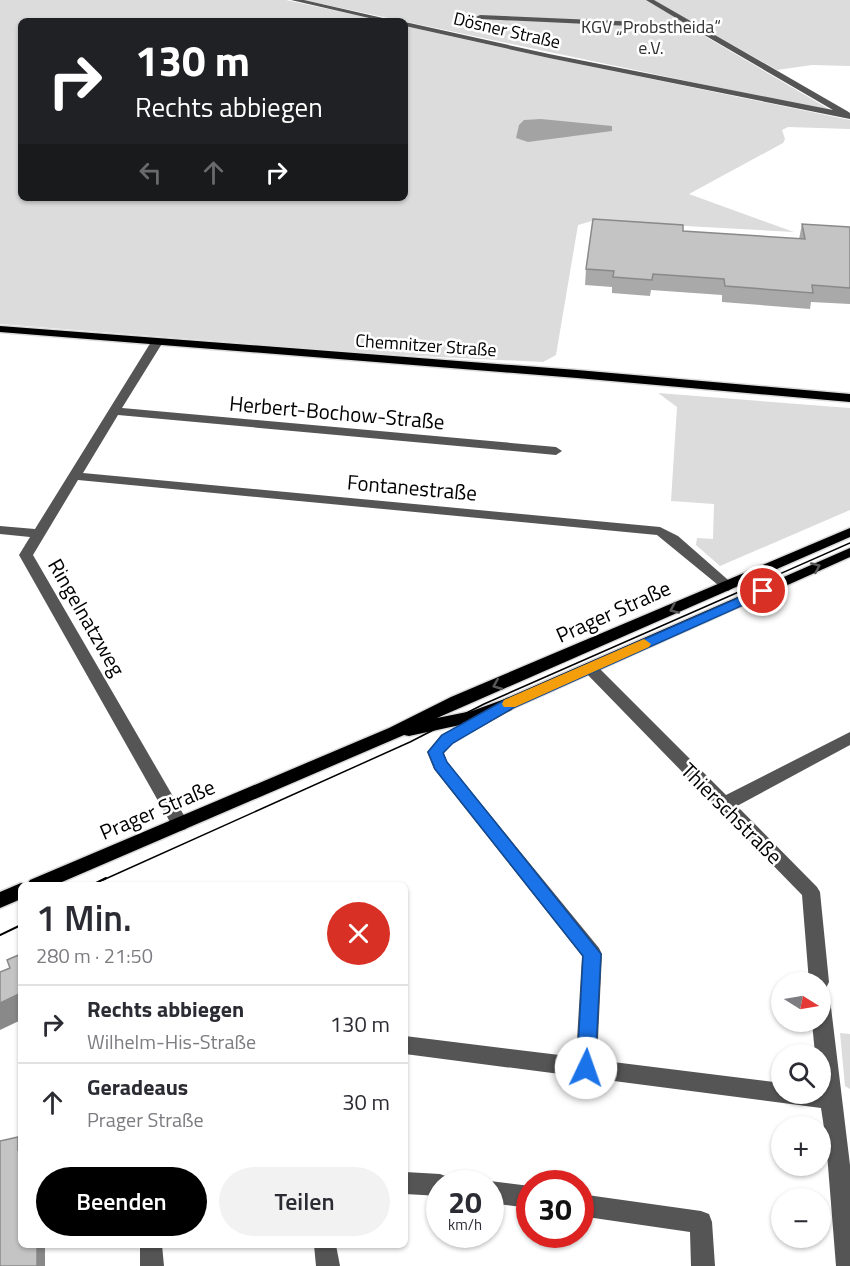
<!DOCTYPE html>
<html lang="de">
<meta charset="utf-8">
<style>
:root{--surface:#fff;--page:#f2f2f3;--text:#2b2b33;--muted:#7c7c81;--line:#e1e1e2;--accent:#000}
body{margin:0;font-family:"Titillium Web",sans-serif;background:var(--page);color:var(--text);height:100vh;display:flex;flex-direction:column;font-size:22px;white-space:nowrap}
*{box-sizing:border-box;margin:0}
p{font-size:20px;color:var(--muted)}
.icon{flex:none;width:33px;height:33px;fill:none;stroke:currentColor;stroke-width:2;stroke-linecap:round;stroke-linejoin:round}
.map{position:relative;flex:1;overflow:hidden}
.drawer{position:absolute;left:18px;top:882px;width:390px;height:366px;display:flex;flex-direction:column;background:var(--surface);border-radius:9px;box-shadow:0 2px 4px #0004}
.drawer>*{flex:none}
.hud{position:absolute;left:18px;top:18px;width:390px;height:183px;border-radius:9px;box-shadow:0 2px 4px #0004;background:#202124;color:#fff;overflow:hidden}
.needle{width:39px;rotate:101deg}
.controls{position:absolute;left:771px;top:972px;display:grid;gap:12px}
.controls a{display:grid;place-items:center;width:60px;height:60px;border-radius:50%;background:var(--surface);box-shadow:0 2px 4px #0004;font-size:30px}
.speed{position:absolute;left:426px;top:1170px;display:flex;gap:12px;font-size:30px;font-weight:700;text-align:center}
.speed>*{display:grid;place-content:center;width:78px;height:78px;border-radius:50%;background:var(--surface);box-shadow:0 2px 4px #0004;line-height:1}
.speed small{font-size:15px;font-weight:400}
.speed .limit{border:9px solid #d22;background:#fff;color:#111}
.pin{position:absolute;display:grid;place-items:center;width:51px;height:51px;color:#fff;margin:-26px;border:3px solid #fff;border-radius:50%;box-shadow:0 2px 6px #0007}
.me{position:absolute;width:66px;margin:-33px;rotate:3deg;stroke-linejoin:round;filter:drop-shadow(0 0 4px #0008)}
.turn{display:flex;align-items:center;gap:21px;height:126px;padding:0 18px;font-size:27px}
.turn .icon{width:78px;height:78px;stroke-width:2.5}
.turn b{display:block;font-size:42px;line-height:51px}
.lanes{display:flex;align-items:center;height:57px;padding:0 18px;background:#0003;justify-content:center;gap:30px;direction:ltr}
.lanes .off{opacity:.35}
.round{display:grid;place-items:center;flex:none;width:63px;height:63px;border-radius:32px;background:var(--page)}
.headline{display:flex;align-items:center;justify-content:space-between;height:102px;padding:0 18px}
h1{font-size:36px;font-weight:600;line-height:45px}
.primary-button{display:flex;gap:12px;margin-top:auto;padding:12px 18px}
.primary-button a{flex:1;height:69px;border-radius:36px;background:var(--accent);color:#fff;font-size:24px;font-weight:600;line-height:69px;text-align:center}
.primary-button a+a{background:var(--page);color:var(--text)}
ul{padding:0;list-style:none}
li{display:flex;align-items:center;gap:18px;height:78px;padding:0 18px;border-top:2px solid var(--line)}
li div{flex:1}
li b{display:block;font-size:22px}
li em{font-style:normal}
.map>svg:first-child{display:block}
.green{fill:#dcdcdc}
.water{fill:#a3a3a3}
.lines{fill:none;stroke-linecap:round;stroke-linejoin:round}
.major-casing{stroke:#dbdbdb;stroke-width:3}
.minor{fill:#555;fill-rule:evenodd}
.major{fill:#000;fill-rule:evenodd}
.tram-far1{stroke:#000;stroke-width:1.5}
.tram{stroke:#000;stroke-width:2}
.wall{fill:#a9a9a9}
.shaded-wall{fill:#898989}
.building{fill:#c4c4c4;stroke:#898989;stroke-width:1.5}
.oneway{stroke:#595959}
.route{fill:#1a73e8;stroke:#114b97;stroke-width:1.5}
.slow{fill:#f59e0b}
.labels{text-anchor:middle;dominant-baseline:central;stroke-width:5;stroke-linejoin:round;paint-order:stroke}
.far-park-label{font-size:18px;fill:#333;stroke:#fff}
.far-street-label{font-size:18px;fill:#000;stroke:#fff}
.street-label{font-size:21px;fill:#000;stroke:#fff}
</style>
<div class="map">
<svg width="850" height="1266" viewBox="0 0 850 1266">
<rect width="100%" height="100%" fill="#fff"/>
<!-- green -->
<g class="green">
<path d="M0,0H286L384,21H21V198H405V26L535,55L850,120V129L788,127L782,130L785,139L783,143L689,194L794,232L592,221L578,225L556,355L543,362L377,354L0,324Z"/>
<path d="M303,0H850V66L812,65L777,70L694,23L686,25L834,112Z"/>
<path d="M658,393L850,408V510L720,566L696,545L697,538L713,539L714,504L671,501L677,407Z"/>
<path d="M840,1033L850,1034V1089L845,1086Z"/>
</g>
<!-- water -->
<path class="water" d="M541,119L612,126V131L528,142L516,138L519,125L524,120Z"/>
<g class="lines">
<!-- major casing -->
<g class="major-casing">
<g id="major">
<path d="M0,326L577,370L850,394V402L577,378L0,332Z"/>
<path d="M850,528V537L437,718L472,711L502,700L850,548V557L514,708L474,722L409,736L404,735L55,885H27L30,880L389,728L451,697Z"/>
<path d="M21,883L26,885H21V899L0,908V892Z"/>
</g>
</g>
<!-- minor -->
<g class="minor">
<path d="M291,0H304L396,21H382Z"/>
<path d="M646,0H654L847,111L850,113V119L549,58L405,26V22L549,54L833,110L694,29L480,19L476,17L480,15L686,24Z"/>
<path d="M157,339L163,342L122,408L556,447L562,451L556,455L118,415L83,473L660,527L678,536L735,586L728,591L723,589L657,535L78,480L33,555L189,824L186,829L180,831L174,829L19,555L30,537L0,534V526L35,529L151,342Z"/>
<path d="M590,663L595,664L726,795L850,732V745L737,806L817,887L820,892L829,982L826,988L820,990V982H809L802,895L585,672L582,668L585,664Z"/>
<path d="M506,700L512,702L514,706L512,710L453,743L444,753L447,762L599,948L602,954L597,1060L782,1083V1094H820V1054H815L812,1022H820V990L827,993L830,999L850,1165V1266H836L826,1141L821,1108L405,1054V1036L576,1057L582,956L434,769L427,752L441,735Z"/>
<path d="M405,1172L440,1174L448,1177L450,1184H440V1196L405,1194Z"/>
<path d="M490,1181L530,1186V1208L490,1203V1184H484Z"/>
<path d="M580,1194L701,1211L709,1214L712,1222L715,1266H691L690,1232L580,1216Z"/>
<path d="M140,1245H162L164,1266H140Z"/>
<path d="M314,1245H336L340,1266H316Z"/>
</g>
<!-- major -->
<use href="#major" class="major"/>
<!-- tram-far1 -->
<path class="tram-far1" d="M103,880L410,742L484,704L850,543"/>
<!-- tram -->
<g class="tram">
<path d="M92,885L106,878"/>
<path d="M0,935L21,925"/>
</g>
</g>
<!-- wall -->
<path class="wall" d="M802,224L850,227V304L811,302L810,309L722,302V295L651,290L650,296L612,293V287L585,285L586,269L683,231L799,239Z"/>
<!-- shaded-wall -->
<g class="shaded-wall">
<path d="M21,993V1020L0,1030V1003Z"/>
<path d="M18,1137L21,1144V1156L18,1150Z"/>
<rect x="37" y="1245" width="8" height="21"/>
</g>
<!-- building -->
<g class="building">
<path d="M593,219L683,225V231L805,239L802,224L850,227V288L812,285L813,293L725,286L724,279L653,274L652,280L613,277L614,271L586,269Z"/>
<path d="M21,954V993L0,1003V972L10,968L7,960Z"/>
<path d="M18,1137V1150L21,1149V1245H37V1266H0V1141Z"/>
</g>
<!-- one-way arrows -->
<defs><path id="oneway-chevron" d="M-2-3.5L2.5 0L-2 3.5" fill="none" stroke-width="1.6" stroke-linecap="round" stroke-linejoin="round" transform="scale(1.5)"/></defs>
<g class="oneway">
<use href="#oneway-chevron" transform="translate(816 567) rotate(-24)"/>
<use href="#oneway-chevron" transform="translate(674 609) rotate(156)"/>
<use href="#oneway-chevron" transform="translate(497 685) rotate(158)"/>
</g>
<!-- route -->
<path class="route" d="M763,587L770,591L768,594L513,708L453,743L443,753L447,762L601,954L595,1068L593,1074L586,1077L579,1074L577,1068L583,956L435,769L428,752L442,735L503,701Z"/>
<!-- slow -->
<path class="slow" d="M644,639L651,644L649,647L515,707H504L502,704L504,700Z"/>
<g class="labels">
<!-- far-park labels -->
<g class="far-park-label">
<text x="651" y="26">KGV „Probstheida“<tspan x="651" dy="21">e.V.</tspan></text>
</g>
<!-- far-street labels -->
<g class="far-street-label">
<text transform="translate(507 30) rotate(13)">Dösner Straße</text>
<text transform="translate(426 345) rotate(4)">Chemnitzer Straße</text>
</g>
<!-- street labels -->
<g class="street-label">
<text transform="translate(337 412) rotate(5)">Herbert-Bochow-Straße</text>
<text transform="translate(412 487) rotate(5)">Fontanestraße</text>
<text transform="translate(613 611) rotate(-24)">Prager Straße</text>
<text transform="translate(87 617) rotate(60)">Ringelnatzweg</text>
<text transform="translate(157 809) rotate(-23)">Prager Straße</text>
<text transform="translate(732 813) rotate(45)">Thierschstraße</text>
</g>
</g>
</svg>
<div class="controls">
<a><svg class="needle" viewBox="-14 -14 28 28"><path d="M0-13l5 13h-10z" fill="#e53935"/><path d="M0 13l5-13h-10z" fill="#7c7c81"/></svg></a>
<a><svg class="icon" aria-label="search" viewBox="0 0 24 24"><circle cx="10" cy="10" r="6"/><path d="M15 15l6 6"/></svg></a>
<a>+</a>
<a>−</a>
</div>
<div class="speed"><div>20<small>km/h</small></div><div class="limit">30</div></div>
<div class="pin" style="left:763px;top:591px;background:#d93025"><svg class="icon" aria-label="arrive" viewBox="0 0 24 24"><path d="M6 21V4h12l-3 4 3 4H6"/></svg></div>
<svg class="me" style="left:586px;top:1068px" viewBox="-20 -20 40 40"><circle r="19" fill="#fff"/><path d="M0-13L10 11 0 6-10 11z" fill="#1a73e8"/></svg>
<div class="hud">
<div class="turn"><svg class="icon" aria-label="right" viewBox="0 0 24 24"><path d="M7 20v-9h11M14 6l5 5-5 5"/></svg><div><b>130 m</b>Rechts abbiegen</div></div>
<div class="lanes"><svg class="icon off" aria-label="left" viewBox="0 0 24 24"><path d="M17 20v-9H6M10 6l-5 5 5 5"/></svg><svg class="icon off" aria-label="ahead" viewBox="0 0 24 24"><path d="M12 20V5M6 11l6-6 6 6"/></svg><svg class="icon" aria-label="right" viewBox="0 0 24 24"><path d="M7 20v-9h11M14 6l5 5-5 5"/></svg></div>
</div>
<section class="drawer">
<div class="headline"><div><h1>1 Min.</h1><p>280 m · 21:50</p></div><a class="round" style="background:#d93025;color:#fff"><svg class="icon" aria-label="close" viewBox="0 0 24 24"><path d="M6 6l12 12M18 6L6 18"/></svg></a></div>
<ul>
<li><svg class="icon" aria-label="right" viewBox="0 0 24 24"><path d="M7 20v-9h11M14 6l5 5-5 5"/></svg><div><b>Rechts abbiegen</b><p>Wilhelm-His-Straße</p></div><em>130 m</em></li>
<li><svg class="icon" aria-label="ahead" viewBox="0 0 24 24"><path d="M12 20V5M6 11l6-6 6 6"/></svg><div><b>Geradeaus</b><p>Prager Straße</p></div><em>30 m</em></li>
</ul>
<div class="primary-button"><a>Beenden</a><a>Teilen</a></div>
</section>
</div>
